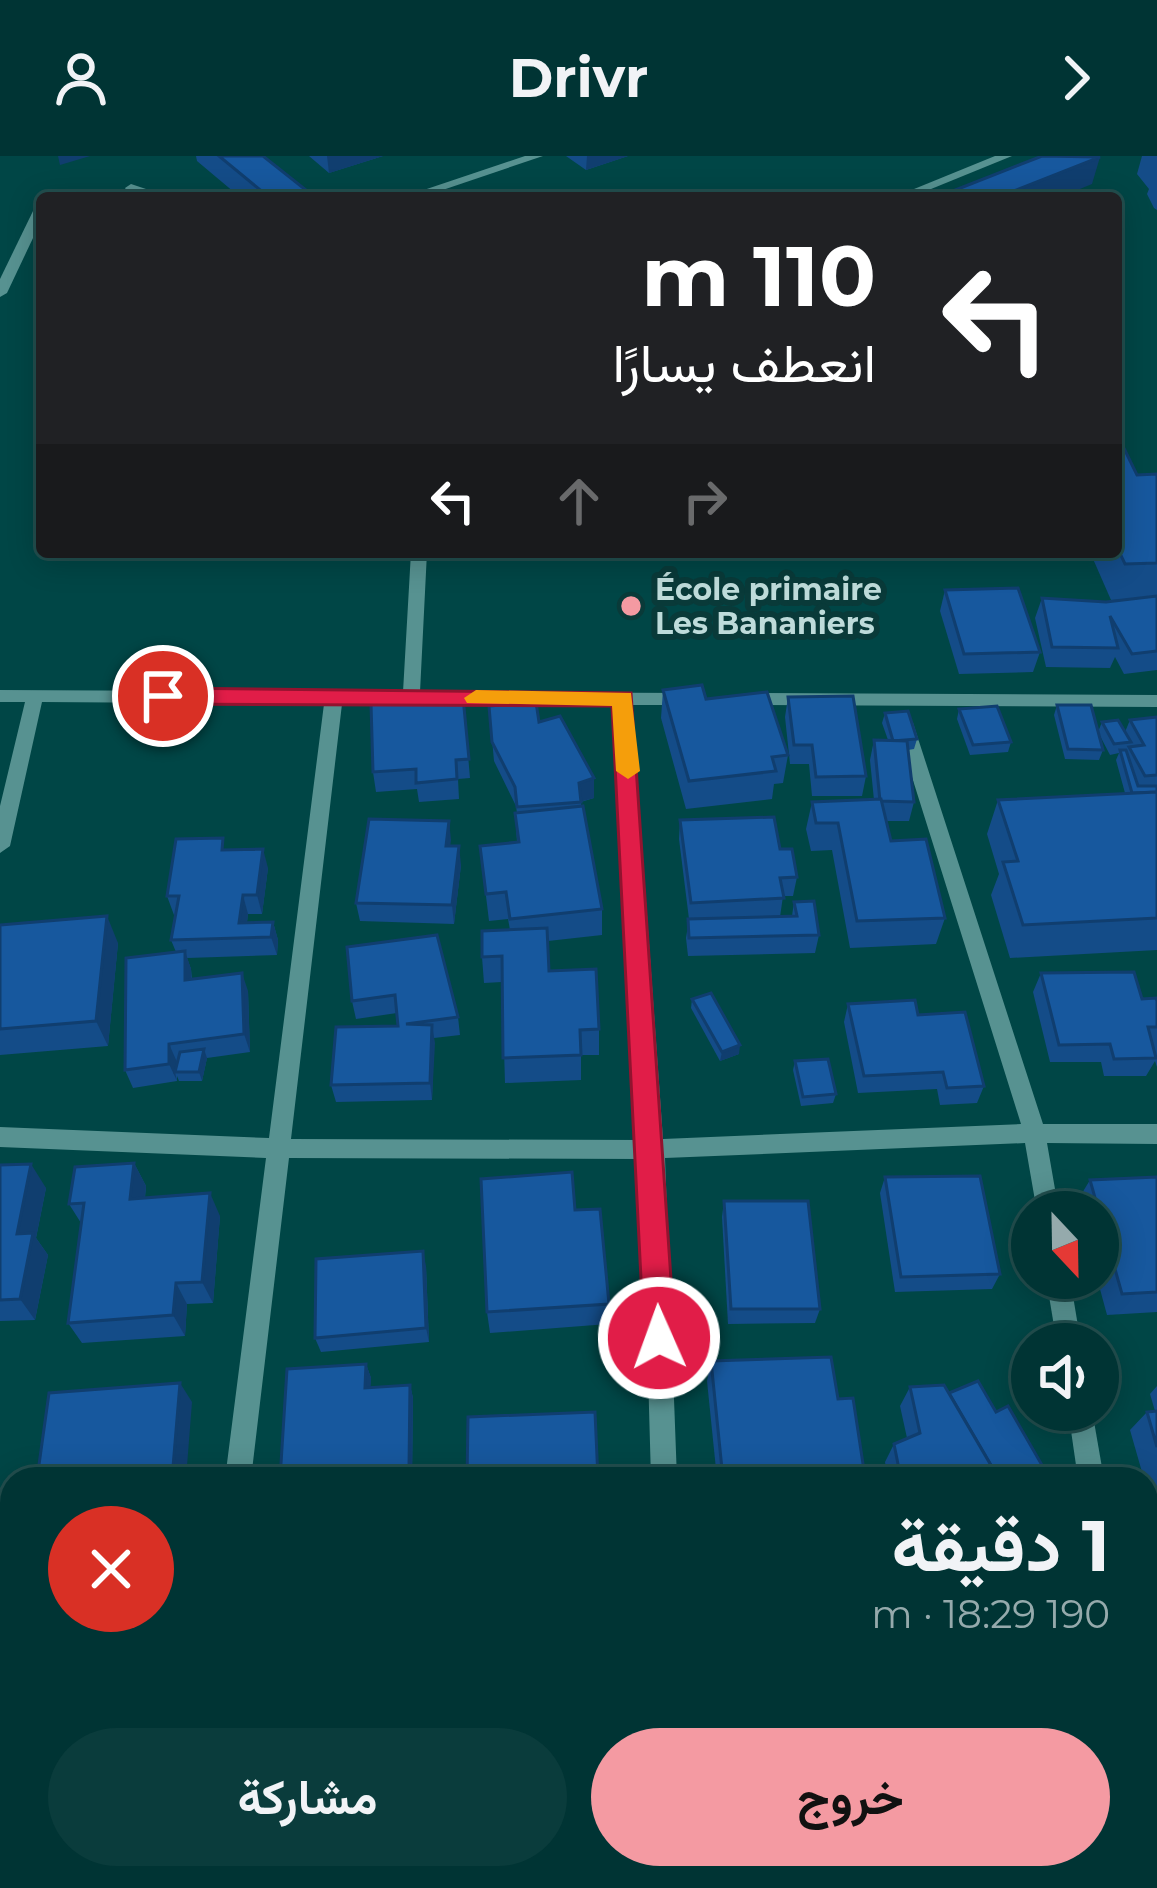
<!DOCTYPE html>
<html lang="ar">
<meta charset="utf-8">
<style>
:root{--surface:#003434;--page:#0a3c3c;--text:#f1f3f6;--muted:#95aaac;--line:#224f4f;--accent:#f49aa2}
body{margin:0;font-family:Montserrat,Vazirmatn,sans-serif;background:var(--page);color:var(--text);direction:rtl;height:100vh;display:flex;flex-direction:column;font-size:45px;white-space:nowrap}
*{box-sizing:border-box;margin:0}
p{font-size:39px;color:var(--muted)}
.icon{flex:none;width:66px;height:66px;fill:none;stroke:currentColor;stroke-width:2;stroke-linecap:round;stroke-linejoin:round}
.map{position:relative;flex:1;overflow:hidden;direction:ltr}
.sheet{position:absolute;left:0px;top:1311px;width:1158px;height:423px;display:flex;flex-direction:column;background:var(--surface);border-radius:36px 36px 0 0;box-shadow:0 6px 30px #0003,0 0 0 3px var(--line);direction:rtl}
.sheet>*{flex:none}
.hud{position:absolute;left:36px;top:36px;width:1086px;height:366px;border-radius:12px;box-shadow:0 6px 30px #0003,0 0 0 3px var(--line);direction:rtl;background:#202124;color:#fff;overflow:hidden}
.needle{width:78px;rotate:158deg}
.tools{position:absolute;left:1011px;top:1035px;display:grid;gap:24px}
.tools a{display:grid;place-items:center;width:108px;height:108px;border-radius:50%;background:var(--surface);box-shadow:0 6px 30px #0003,0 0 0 3px var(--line);font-size:60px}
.pin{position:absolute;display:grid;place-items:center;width:102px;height:102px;color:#fff;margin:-51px;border:6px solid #fff;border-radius:50%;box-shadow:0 3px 12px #0007}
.me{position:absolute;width:132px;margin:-66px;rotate:358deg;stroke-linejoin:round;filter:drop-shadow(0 0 9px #0008)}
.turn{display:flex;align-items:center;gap:42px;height:252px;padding:0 48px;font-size:54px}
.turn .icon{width:156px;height:156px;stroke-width:2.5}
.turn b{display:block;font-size:84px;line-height:102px}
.lanes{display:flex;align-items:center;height:114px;padding:0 48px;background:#0003;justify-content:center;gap:60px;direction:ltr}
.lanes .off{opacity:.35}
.round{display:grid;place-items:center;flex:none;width:126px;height:126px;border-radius:63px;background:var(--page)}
.head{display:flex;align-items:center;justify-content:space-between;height:204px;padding:0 48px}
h1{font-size:72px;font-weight:700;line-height:90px}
.button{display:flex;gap:24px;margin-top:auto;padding:24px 48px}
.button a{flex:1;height:138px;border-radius:72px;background:var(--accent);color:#111;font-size:48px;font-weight:700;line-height:138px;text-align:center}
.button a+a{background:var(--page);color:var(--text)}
header{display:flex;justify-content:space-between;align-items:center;height:156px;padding:0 48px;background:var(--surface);font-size:54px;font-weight:700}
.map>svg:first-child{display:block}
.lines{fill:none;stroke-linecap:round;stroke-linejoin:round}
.minor{fill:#579291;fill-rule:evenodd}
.wall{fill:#144c88}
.shaded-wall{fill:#103e6f}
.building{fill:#17589e;stroke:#103e6f;stroke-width:3}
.route{fill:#e11d48;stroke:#92132f;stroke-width:3}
.slow{fill:#f59e0b}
.poi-dot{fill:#f49aa2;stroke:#093a39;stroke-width:4.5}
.labels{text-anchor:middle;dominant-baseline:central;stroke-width:12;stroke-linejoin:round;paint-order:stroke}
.far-poi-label{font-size:30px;font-weight:bold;fill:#bedbda;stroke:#093a39;text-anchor:start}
</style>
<header><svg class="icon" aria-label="forward" viewBox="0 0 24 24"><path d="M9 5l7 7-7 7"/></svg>Drivr<svg class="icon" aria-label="person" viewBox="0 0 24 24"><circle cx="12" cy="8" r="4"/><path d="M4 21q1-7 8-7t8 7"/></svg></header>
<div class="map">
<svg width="1157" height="1732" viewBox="0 0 1157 1732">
<rect width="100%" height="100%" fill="#004646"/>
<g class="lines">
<!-- minor -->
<g class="minor">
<path d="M525,0H543L419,42H400Z"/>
<path d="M995,0H1012L909,42H892Z"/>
<path d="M131,28L164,39L166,42H148L127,35L125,32Z"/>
<path d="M34,53H42V63L7,137L0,141V123Z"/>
<path d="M411,396H427L420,536L689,537L698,543L689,549H632L663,983L1021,968L895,567L904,561L913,567L1043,968H1157V988L1047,987L1059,1056H1037L1025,987L665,1002L677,1323H651L642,1003L289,1002L251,1323H225L266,1002L0,991V971L269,982L324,548L42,546L10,690L0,697V650L25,546H0V534L403,536ZM342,548L615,549L641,984L291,983Z"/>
<path d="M745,537L1157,539V551L745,549L736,543Z"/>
<path d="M1046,1122H1070L1081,1188H1057Z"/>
<path d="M1068,1254H1092L1104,1323H1078Z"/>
<path d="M1146,1646L1157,1652V1732H1143L1141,1722H1146Z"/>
<path d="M0,1702H12V1722H25L22,1727L0,1732Z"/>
<path d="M287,1722H787L791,1732H291Z"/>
</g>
</g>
<!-- wall -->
<g class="wall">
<path d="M196,0H263L316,42H241L197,5Z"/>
<path d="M309,0H383L329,17Z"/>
<path d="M566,0H628L586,14Z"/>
<path d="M1142,0H1157V54L1154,52L1147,38L1149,33L1137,18Z"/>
<path d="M1116,276L1137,319L1157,318V514L1124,518L1115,501L1110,512L1046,511L1035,462L1042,442L1106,446L1135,443L1111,444L1090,396H1116Z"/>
<path d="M945,434L1040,496L1033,516L959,518L940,455Z"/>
<path d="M663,534L706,543L788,599L783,627L774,628L772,643L686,653L661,562Z"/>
<path d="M463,541L470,622L458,623L459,643L419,646L417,633L376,636L373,616Z"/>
<path d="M788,541L866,620L862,640H812L809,608H790L785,561Z"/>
<path d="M1057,549L1098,576L1102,566L1125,576L1130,564L1157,561V794L1010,802L991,739L999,718L987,678L998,644L1125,637L1116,604L1119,597L1110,599L1098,576L1103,594L1099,604L1065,603L1054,559Z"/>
<path d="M489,550L539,566L594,642L581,646V650L602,753V779L548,785L549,815L599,873V899H581V924L505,927L502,826L484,827L482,801L510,774L508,763L489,765L480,690L517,686L515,657H517L516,650L494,605Z"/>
<path d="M959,553L1011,586L1008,596L970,599L957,563Z"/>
<path d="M885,557L917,583L914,593L908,594L914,646L909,665H886L891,685L945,762L936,788L850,792L832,694L811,695L806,673L812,646L874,644L870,604L874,584H888L882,567Z"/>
<path d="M680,664L780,693L797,721L793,740H783L780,761L792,760L794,746L819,779L815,797L688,800L686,782L689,763L679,683Z"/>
<path d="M449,665L450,690L461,709L454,768L360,765L356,747Z"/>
<path d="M227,694L268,712L262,758H248L247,766H273L278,784L277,799L187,802L191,813L192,823L248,835L250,896L207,902L202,925H179L177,920V925L133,932L125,914L176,796L171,784L176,759H174L167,740Z"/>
<path d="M0,769L118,787L108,890L0,899Z"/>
<path d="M347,791L458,861L460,879L434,882L432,944L336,946L331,929L398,870L397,857L356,863L352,845Z"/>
<path d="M1041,817L1157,845V911L1155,905L1146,920H1104L1101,906H1050L1033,836Z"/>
<path d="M692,843L739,898L720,905L691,852Z"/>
<path d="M848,848L984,930L977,947L940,949L937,933L858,937L844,866Z"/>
<path d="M795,905L836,938L833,947L801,950L793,914Z"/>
<path d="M134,1007L146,1030L145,1042L220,1060L213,1147L187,1148L185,1180L82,1187L68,1167L81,1067L69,1048Z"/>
<path d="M0,1009L46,1032L36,1082L48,1099L35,1164L0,1165Z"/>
<path d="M885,1021L1000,1118L992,1133L895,1136L880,1037Z"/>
<path d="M1157,1021V1156L1107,1159L1097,1122L1098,1056H1079L1076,1047L1090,1024Z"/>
<path d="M724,1045L820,1153L815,1167L728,1168L722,1061Z"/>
<path d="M575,1054L609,1148L608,1168L490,1177L487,1156Z"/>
<path d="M426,1110L429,1186L321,1196L315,1182Z"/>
<path d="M711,1205L838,1243L865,1321L864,1323H717L707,1225Z"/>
<path d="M366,1208L371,1222L370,1231L410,1229L413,1242L412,1323H280Z"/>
<path d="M1157,1230V1362H1155L1146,1330V1323H1144L1130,1274L1147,1256L1155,1255L1150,1238Z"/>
<path d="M910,1231L949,1237L996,1256L1050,1323H888L885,1306L894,1288L907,1282L900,1250Z"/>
<path d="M12,1461V1647L0,1650V1464Z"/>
</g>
<!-- shaded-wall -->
<g class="shaded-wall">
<path d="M58,0H90L60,9Z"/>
<path d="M327,0H383L329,17Z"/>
<path d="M587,0H628L586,14Z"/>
<path d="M1100,1L1092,28L1058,42H996Z"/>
<path d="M594,622V642L579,646V627Z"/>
<path d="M449,665L451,684L448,709L446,690Z"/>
<path d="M459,690L461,709L454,768L452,749Z"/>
<path d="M263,693L268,712L262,758L257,739Z"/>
<path d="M243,739L248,758L245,782L239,767Z"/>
<path d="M107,760L118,787L108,890L96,865Z"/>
<path d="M273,766L278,784L277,799L271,781Z"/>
<path d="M185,795L191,813L192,842L185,824Z"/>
<path d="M242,817L248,835L250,896L244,878Z"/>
<path d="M432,869L435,887L432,944L430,927Z"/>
<path d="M169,888L177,906V916H175L177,925L169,908Z"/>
<path d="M740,889L739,898L720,905L722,896Z"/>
<path d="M204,893L207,902L202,925L199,916Z"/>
<path d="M134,1007L146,1030L142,1066L130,1043Z"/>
<path d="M31,1008L46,1032L36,1082L48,1099L35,1164L20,1143L17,1078Z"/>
<path d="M210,1037L220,1060L213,1147L202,1126Z"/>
<path d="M423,1095L426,1110L429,1186L426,1172Z"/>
<path d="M176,1127L187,1148L185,1180L173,1159Z"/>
<path d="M366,1208L371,1222L370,1245L365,1232Z"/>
<path d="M180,1227L192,1246L186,1323H172Z"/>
<path d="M410,1229L413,1242L412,1323L409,1313Z"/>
</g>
<!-- building -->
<g class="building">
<path d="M219,0H263L316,42H270Z"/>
<path d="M1042,0L1100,1L996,42H935Z"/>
<path d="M1116,276L1137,319L1157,318V407L1125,408L1116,389Z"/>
<path d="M1018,432L1040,496L964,498L945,434Z"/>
<path d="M1157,440V495L1132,498L1110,460L1118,492L1052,491L1042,442L1106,446Z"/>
<path d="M702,529L706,543L767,536L788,599L772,601L776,615L689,625L663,534Z"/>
<path d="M853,540L866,620L816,621L812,589H794L788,541Z"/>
<path d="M463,541L469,603L456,604L457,623L416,627V613L373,616L371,548Z"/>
<path d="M536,546L539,566L560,560L594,622L579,627L581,646L517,651L515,631L492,586L489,550Z"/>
<path d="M1057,549H1091L1103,594L1068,593Z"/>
<path d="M997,550L1011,586L973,589L959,553Z"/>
<path d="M908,555L917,583L893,585L885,557Z"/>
<path d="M1157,561V619L1145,620L1129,591L1144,589L1130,564Z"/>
<path d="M1118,564L1131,586L1114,588L1102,566Z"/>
<path d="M874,584L907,585L914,646L880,645Z"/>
<path d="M1120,594H1126L1138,630H1157V636L1132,637Z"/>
<path d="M1157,636V762L1023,769L1003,706L1018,705L998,644Z"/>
<path d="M881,643L891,685L926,683L945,762L857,765L838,667H816L812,646Z"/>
<path d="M583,650L602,753L510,763L506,736L486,738L480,690L519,686L515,657Z"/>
<path d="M774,661L780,693H792L797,721L780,722L784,742L691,747L680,664Z"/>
<path d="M369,663L449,665L446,690H459L452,749L356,747Z"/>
<path d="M223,682L222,694L263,693L257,739H243L239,767L273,766L271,781L171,784L179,740H167L176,683Z"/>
<path d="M814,745L819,779L689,782L688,763L797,760L794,746Z"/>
<path d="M107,760L96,865L0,873V769Z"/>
<path d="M547,772L549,815L596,813L599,873L580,874L581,899L503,902L502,800L482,801V775Z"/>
<path d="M437,779L458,861L406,868L432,869L430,927L331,929L336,871L398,870L395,839L352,845L347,791Z"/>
<path d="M185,795V824L242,817L244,878L169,888V908L125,914L126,802Z"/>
<path d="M1134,816L1142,843L1156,842L1157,845V871H1148L1156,902L1114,903L1110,888L1059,889L1041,817Z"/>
<path d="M711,837L740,889L722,896L692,843Z"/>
<path d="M915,844L918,859L965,856L984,930L947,932L943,916L864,920L848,848Z"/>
<path d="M204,893L199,916H175L180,896Z"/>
<path d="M828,903L836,938L803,941L795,905Z"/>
<path d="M134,1007L130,1043L210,1037L202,1126L176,1127L173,1159L68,1167L84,1047L69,1048L75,1011Z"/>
<path d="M31,1008L17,1078L33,1077L20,1143L0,1144V1009Z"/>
<path d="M572,1016L575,1054L600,1053L609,1148L487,1156L481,1023Z"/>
<path d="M980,1020L1000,1118L901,1121L885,1021Z"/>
<path d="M1157,1021V1136L1122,1138L1090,1024Z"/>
<path d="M724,1045H808L820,1153H731Z"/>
<path d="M423,1095L426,1172L315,1182L316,1103Z"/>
<path d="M831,1201L838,1243L853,1242L865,1321L844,1323H723L711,1205Z"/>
<path d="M366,1208L365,1232L410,1229L409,1313L358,1315V1323H280L287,1213Z"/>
<path d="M978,1225L996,1256L1008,1250L1050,1323H999L949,1237Z"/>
<path d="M180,1227L172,1323H37L49,1237Z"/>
<path d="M944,1229L999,1323H901L894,1288L920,1277L910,1231Z"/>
<path d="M1157,1255V1291L1147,1256Z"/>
<path d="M595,1256L598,1323H467L468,1261Z"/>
<path d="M12,1461V1635L0,1638V1464Z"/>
</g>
<!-- route -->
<path class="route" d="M163,532L631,537L675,1182L671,1192L659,1197L648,1192L644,1182L612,550L163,548L151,540Z"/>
<!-- slow -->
<path class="slow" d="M476,534L631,537L640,615L628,623L616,615L612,550L467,547L464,542Z"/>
<!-- markers -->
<circle class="poi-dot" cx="631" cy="450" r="12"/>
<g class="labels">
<!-- far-poi labels -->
<g class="far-poi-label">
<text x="655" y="433">École primaire<tspan x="655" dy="34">Les Bananiers</tspan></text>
</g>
</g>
</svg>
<div class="tools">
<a><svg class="needle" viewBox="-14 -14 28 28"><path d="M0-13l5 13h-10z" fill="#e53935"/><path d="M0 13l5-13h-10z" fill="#95aaac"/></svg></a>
<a><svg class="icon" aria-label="sound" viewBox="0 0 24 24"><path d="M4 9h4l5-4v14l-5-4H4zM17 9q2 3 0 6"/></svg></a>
</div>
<div class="pin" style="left:163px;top:540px;background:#d93025"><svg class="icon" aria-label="arrive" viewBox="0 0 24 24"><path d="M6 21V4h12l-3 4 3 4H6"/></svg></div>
<svg class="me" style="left:659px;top:1182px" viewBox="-20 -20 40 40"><circle r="17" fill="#e11d48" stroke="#fff" stroke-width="3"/><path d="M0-11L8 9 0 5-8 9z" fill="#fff"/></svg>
<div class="hud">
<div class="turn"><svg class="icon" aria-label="left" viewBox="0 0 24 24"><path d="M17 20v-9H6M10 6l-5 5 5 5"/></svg><div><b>110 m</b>انعطف يسارًا</div></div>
<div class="lanes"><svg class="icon" aria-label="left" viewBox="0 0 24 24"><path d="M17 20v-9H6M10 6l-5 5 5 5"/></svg><svg class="icon off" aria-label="ahead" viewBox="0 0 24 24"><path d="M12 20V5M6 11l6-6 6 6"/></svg><svg class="icon off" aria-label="right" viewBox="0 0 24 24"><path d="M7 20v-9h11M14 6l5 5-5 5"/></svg></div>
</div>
<section class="sheet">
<div class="head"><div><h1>1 دقيقة</h1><p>190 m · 18:29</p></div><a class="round" style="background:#d93025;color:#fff"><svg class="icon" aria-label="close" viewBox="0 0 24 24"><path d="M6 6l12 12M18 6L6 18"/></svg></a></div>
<div class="button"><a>خروج</a><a>مشاركة</a></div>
</section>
</div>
